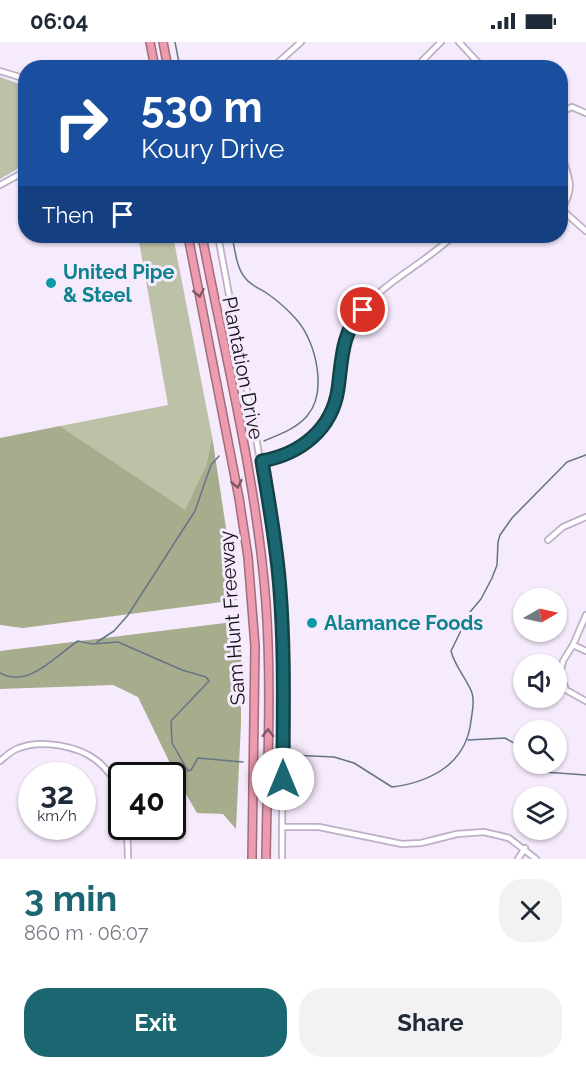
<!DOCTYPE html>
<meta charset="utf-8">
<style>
:root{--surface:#fff;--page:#f2f2f3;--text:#1f2937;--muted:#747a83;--accent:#1b6771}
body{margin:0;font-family:Raleway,sans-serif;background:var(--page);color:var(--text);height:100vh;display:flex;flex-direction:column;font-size:22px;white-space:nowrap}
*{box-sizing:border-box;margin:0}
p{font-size:20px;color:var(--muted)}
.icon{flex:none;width:33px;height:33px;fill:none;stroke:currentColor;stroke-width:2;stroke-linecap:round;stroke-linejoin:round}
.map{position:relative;height:817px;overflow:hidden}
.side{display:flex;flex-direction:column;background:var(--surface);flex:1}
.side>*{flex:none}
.hud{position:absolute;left:18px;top:18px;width:550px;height:183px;border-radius:24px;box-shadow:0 2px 4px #0004;background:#1a4fa0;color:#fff;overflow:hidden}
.needle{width:39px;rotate:81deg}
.controls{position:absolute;left:513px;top:546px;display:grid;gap:12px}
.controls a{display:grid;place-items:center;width:54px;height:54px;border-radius:50%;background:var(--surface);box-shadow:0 2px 4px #0004;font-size:30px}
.speed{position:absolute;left:18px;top:720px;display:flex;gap:12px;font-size:30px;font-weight:700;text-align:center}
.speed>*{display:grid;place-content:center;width:78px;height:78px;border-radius:50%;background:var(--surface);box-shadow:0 2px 4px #0004;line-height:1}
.speed small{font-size:15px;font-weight:400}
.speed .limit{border:3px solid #111;border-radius:9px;background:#fff;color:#111}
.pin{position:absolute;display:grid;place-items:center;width:51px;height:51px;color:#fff;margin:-26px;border:3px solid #fff;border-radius:50%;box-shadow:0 2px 6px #0007}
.me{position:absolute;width:66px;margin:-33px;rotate:0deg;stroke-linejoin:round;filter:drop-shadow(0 0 4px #0008)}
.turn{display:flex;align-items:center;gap:21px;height:126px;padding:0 24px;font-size:27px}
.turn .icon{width:78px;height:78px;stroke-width:2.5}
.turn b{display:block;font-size:42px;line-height:51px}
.then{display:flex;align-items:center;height:57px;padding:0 24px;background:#0003;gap:12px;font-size:22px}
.round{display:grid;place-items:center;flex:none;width:63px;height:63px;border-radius:24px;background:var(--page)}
.head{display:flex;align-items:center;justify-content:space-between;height:102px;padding:0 24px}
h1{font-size:36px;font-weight:700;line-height:45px;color:var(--accent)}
.primary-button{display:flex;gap:12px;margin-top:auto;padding:12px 24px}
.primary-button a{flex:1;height:69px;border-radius:24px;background:var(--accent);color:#fff;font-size:24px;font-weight:700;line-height:69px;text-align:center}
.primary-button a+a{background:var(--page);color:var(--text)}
.status{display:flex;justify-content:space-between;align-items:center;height:42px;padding:0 30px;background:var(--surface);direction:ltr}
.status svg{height:16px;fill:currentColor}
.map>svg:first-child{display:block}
.green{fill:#bdc1a7}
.forest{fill:#a7ac8c}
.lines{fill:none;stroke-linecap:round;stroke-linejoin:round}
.stream{stroke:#657588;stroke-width:1.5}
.minor-casing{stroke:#beafc6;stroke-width:8}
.highway-casing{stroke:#a26c7c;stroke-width:10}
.minor{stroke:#fff;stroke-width:4.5}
.highway{stroke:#ed9cb0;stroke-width:7}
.oneway{stroke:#825765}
.route-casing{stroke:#124349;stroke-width:15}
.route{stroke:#1b6771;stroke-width:10}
.culture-dot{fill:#0f9aa8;stroke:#f6eafd;stroke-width:2}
.labels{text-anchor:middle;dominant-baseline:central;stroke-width:6;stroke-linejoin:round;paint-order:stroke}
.culture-label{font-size:20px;font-weight:bold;fill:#0d838f;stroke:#f6eafd;text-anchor:start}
.street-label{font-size:20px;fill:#17121a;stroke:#f6eafd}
</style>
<div class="status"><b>06:04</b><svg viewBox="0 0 49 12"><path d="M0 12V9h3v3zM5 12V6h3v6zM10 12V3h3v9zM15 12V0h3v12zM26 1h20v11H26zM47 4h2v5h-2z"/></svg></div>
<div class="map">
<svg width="586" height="817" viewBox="0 0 586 817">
<rect width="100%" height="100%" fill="#f6eafd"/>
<!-- green -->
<g class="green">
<path d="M0,35L25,44L26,122L0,137Z"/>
<path d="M138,194H173L212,394L206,424L185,469L60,384L168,363Z"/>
</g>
<!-- forest -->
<g class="forest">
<path d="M60,384L185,468L206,424L212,394L237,558L23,586L0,583V396Z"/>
<path d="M241,579V681L236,787L223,772L197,771L180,742L138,655L113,643L0,647V609Z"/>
</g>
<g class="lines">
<!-- stream -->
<g class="stream">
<path d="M175,0L180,26"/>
<path d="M232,194C235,207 236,226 246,237C252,244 261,247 268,252C278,259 288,268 296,277C316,299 328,350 307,374C296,387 278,393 264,399"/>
<path d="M97,600L114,589L128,573L195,469L211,423L219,414"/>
<path d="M0,631C29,647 56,613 78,599L92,602L118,600L182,628L206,635L209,639L171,679L172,701L188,729L191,728L198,716L243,720"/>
<path d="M468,698L505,696L524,707"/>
<path d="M289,713L334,715L354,721L392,745C431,740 466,722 471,679C472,670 475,660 472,651C467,637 455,625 451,609L470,570L481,557L492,536L497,523L498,500L500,493L512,476L567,420L586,413"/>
<path d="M540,722L544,730L586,733"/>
</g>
<!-- minor casing -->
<g class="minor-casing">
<g id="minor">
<path d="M459,0L483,26"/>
<path d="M272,26L301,0"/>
<path d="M415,26L441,0"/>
<path d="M0,29L26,37"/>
<path d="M561,70L572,65L586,71"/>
<path d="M561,112C569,136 576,145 561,168"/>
<path d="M0,143L26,129"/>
<path d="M561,167L586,189"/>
<path d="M218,194L276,503C286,608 282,712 282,817"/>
<path d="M262,419C301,412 333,387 338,346C341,319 342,295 359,272C383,240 424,222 453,194"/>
<path d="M548,498L563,485L586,475"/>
<path d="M586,573L573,603L563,619L560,632L566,648L586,659"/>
<path d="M573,603L586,609"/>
<path d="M0,719C6,714 12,708 19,706C41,697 78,704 96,718C108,727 115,738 122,751"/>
<path d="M127,784L128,817"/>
<path d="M282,785H319L402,802L421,801L457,792L484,790L509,796L536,817"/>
<path d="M518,817L525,806"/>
</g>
</g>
<!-- highway casing -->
<g class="highway-casing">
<g id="highway">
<path d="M150,0L155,26"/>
<path d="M163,0L168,26"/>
<path d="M188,194L239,456L248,515L255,604L252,817"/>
<path d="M202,194C225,314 257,440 266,562C272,646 267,732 266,817"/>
</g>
</g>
<!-- minor -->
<use href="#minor" class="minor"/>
<!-- highway -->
<use href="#highway" class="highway"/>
</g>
<!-- one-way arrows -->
<defs><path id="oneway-chevron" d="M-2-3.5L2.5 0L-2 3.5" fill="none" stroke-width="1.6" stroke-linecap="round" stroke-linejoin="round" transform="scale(1.5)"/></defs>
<g class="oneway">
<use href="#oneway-chevron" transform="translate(199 251) rotate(79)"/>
<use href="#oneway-chevron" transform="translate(237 442) rotate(79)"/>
<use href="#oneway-chevron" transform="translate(268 691) rotate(-89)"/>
</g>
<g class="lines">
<!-- route casing -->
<g class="route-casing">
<path id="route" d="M283,737C283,674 285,611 280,548C277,504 269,462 262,419C300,412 332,388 338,347C342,319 341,290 363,268"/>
</g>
<!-- route -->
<use href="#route" class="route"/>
</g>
<!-- markers -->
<g class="culture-dot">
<circle cx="51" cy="241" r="6"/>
<circle cx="312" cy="581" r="6"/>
</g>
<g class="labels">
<!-- culture labels -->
<g class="culture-label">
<text x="63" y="230">United Pipe<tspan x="63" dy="23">&amp; Steel</tspan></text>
<text x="324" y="581">Alamance Foods</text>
</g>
<!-- street labels -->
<g class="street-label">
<text transform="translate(243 326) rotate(79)">Plantation Drive</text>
<text transform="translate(232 576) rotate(-94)">Sam Hunt Freeway</text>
</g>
</g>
</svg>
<div class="controls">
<a><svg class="needle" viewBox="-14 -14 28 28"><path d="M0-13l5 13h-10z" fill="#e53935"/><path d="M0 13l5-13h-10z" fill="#747a83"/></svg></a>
<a><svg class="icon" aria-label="sound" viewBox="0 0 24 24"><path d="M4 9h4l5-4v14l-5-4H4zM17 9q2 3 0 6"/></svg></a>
<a><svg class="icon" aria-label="search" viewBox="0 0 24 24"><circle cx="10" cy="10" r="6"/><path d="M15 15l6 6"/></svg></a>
<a><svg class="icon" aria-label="layers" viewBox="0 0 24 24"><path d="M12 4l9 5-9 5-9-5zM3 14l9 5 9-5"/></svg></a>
</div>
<div class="speed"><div>32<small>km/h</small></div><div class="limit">40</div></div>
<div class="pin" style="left:363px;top:268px;background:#d93025"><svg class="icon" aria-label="arrive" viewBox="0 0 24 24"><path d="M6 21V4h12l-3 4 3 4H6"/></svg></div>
<svg class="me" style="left:283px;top:737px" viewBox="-20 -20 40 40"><circle r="19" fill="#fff"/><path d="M0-13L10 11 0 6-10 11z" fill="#1b6771"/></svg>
<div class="hud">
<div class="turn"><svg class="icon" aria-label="right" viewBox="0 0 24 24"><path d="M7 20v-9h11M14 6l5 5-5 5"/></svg><div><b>530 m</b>Koury Drive</div></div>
<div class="then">Then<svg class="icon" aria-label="arrive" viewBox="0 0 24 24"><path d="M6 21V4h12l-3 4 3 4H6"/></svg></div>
</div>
</div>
<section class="side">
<div class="head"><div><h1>3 min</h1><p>860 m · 06:07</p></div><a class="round"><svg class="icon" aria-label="close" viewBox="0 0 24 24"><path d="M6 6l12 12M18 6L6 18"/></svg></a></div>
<div class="primary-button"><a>Exit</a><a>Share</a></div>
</section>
